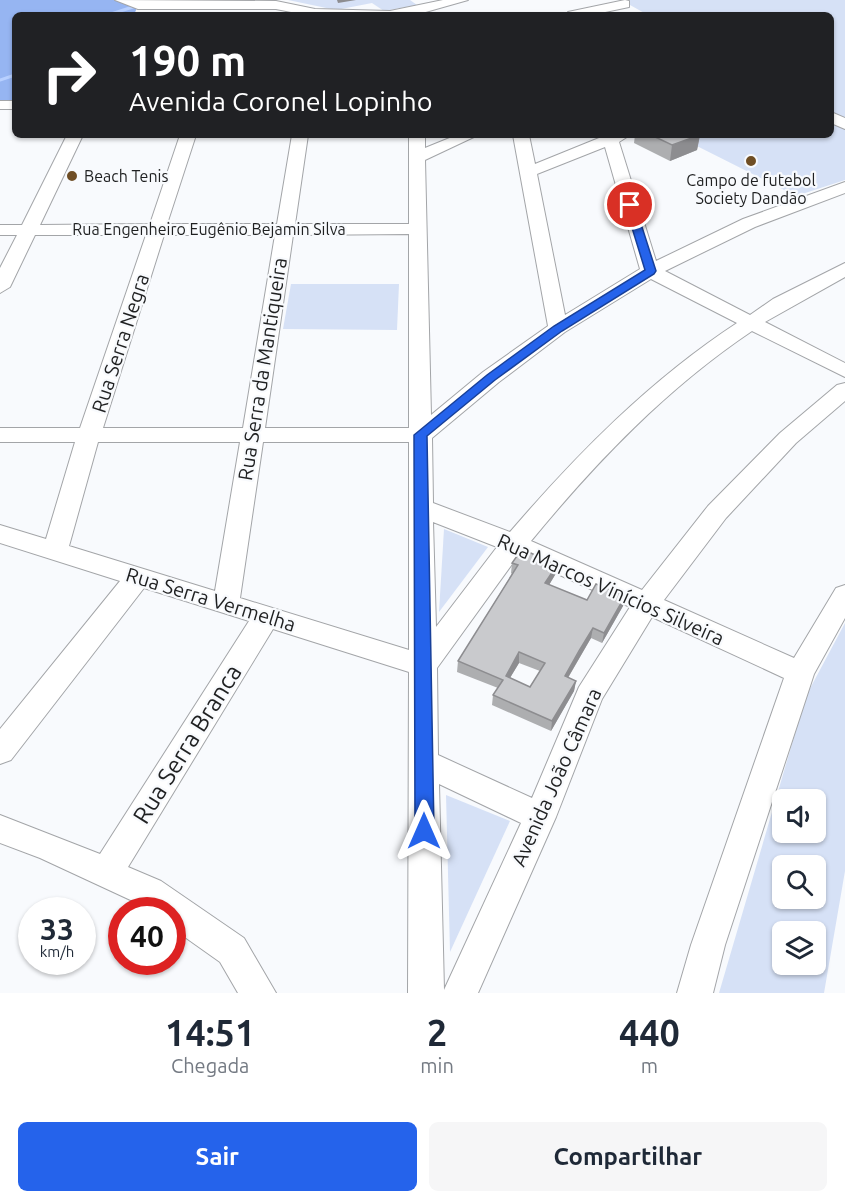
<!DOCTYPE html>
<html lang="pt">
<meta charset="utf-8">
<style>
:root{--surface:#fff;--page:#f6f6f7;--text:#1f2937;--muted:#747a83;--accent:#2563eb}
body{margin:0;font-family:Ubuntu,sans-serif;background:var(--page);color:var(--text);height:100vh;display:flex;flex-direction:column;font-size:22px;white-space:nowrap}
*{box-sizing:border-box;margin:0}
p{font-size:20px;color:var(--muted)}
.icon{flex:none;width:33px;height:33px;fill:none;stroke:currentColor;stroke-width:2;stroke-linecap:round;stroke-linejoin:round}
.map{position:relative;height:993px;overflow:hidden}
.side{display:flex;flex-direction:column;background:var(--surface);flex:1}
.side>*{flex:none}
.banner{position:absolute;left:12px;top:12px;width:822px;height:126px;border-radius:9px;box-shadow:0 2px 4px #0004;background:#202124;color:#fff;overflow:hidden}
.controls{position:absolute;left:772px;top:789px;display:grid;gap:12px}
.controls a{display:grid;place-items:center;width:54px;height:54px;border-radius:9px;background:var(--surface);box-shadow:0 2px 4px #0004;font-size:30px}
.speed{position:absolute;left:18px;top:897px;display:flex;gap:12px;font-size:30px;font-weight:700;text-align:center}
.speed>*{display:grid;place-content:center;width:78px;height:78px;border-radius:50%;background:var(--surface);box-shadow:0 2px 4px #0004;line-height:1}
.speed small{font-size:15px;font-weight:400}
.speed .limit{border:9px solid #d22;background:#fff;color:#111}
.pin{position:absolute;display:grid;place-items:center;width:51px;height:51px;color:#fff;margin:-26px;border:3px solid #fff;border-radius:50%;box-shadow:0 2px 6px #0007}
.me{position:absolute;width:66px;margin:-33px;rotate:0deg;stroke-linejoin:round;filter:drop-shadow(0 0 4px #0008)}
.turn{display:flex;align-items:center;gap:21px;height:126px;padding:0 18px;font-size:27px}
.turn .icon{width:78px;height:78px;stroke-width:2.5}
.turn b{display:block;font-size:42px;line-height:51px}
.eta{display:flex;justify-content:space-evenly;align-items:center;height:102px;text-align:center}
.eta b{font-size:36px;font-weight:700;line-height:42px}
.action{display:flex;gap:12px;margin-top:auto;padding:12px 18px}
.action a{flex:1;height:69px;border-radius:9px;background:var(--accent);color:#fff;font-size:24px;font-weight:700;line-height:69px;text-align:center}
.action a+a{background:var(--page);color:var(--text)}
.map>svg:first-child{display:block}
.green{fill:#d6e1f6;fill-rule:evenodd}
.forest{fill:#96b5f2}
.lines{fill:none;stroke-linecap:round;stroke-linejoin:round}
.stream{stroke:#b8d0ff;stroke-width:3}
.minor-casing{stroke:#a3a5a8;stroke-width:2}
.minor{fill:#fff;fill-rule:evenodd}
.wall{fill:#adaeb0;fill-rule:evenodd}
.shaded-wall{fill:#8d8d90}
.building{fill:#c9cacd;stroke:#8d8d90;stroke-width:1.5;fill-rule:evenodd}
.route{fill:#2563eb;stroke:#184099;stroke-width:1.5}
.poi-dot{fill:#6f4e25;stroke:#f8fafd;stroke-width:2}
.labels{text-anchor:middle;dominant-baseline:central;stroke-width:4.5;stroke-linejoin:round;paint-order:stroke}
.far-poi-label{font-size:16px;fill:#1f2021;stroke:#f8fafd;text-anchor:start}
.far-street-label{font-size:16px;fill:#1f2021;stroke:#f8fafd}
.street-label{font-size:20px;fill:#1f2021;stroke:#f8fafd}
.near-street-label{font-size:24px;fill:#1f2021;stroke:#f8fafd}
</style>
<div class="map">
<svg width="845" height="993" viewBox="0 0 845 993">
<rect width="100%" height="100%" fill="#f8fafd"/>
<!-- green -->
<g class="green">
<path d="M288,0H410L417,5L384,11L372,3L336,10Z"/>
<path d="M621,0H845V121L831,113V15H648Z"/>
<path d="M831,120L845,128V180L796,196L675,135H831Z"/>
<path d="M291,284H399L397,330L283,329Z"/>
<path d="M444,529L488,547L439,612Z"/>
<path d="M845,623V871L824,993H719L806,696ZM783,800H816V832H783ZM783,866H816V898H783ZM783,932H816V964H783Z"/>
<path d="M446,795L510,821L450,952Z"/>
</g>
<!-- forest -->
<path class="forest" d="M0,0H163L138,5L134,15H15V105H0Z"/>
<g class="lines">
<!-- stream -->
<g class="stream">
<path d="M108,15L139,5"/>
<path d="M0,80L15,75"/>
</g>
<!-- minor casing -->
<g class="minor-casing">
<g id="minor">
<path d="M115,0L276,1L315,9L390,11L443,0H468L415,15H306L276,9H138Z"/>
<path d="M625,0L629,1V7L591,15H567L568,12Z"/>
<rect x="0" y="101" width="15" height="8"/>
<path d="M831,112L845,118V129L831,123Z"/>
<path d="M67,135H83L40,225L150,224L180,135H196L167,224H277L292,135H308L295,224H409V135H425V148L457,135H478L425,160L431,415L483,372L548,326L513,135H529L535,164L604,136L630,135L619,142L656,261L743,219L845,182V193L755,227L665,271L750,315L773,299L845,263V277L765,322L845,363V377L752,331C667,388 596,462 531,541L642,590L708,506L780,433L837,385L845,383V401L796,443L726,518L664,600L794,658L836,588L845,585V618L814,674L725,945L713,993H677L691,945L784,678L652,617L602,699L556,817L478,993H408L409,672L273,629L128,867L161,881L244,938L276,993H238L220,962L172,928V910H148L137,903L40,858L0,843V815L100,854L249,621L144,588L11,760L0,764V729L120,581L0,543V525L46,539L75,442H0V428H80L146,235H35L10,287L0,293V268L17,235H0V225H22ZM605,147L640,269L565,315L537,174ZM409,234V428H265L293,235ZM164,235H275L243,428H103ZM651,279L737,323C650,380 577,454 510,532L433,503L432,438L499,382L565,332ZM98,442H240L215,591L69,546ZM263,442H409V650L240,598ZM433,522L497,547L436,627ZM518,556L630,607L579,687L532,798L438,755L437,668ZM439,784L521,823L444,990Z"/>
</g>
</g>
<!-- minor -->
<use href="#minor" class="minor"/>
</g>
<!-- wall -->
<g class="wall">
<path d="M635,135H700L697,150L670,161L634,143Z"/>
<path d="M512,563L557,565L555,575L549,585L587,600L623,606L602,643L591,638L568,678L576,681L574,691L551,731L492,705L493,695L498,688L457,672L458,661L512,574L511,573ZM519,663L540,671L530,687L510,678Z"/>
</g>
<!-- shaded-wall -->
<g class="shaded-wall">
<path d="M337,0H356L338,3Z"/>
<path d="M700,135L697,150L670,161L672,145Z"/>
<path d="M557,565L555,575L544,593L545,583Z"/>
<path d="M625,596L623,606L602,643L604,633Z"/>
<path d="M593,628L591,638L563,686L565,676Z"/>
<path d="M519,652V663L505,686L506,676Z"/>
<path d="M576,681L574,691L551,731L552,721Z"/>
</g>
<!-- building -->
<g class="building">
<path d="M651,135H700L672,145Z"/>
<path d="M522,549L557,565L545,583L587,600L596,584L625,596L604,633L593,628L579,651L565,676L576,681L552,721L493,695L503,680L458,661L518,565L512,563ZM519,652L545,663L530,687L506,676Z"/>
</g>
<!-- route -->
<path class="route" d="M630,202L635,205L656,271L654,274L562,331L495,380L427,436L434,831L431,837L424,840L418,837L415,831L414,435L487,375L554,326L645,270L625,205Z"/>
<!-- markers -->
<g class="poi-dot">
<circle cx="751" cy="161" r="6"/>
<circle cx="72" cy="176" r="6"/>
</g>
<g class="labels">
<!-- far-poi labels -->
<g class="far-poi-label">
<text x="84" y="176">Beach Tenis</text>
<text x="751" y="180" text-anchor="middle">Campo de futebol<tspan x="751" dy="18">Society Dandão</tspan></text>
</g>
<!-- far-street labels -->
<g class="far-street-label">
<text x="209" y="229">Rua Engenheiro Eugênio Bejamin Silva</text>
</g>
<!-- street labels -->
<g class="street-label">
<text transform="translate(120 343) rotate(-72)">Rua Serra Negra</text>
<text transform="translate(262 369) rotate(-81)">Rua Serra da Mantiqueira</text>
<text transform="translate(611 589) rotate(24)">Rua Marcos Vinícios Silveira</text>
<text transform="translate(211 599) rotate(17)">Rua Serra Vermelha</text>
<text transform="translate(556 777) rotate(-66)">Avenida João Câmara</text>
</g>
<!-- near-street labels -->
<g class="near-street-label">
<text transform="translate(187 744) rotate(-58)">Rua Serra Branca</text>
</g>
</g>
</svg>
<div class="controls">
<a><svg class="icon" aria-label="sound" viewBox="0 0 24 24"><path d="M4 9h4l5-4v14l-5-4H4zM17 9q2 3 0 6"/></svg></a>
<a><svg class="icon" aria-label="search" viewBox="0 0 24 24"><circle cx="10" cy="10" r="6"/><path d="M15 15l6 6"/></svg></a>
<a><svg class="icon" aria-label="layers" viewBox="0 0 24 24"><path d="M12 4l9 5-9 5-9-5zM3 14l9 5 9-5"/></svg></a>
</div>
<div class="speed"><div>33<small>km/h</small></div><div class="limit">40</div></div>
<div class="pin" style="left:630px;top:205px;background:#d93025"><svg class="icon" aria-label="arrive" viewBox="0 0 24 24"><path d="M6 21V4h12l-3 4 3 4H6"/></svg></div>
<svg class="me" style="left:424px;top:831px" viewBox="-20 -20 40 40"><path d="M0-17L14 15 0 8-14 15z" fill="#2563eb" stroke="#fff" stroke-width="4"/></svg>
<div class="banner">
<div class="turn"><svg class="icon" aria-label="right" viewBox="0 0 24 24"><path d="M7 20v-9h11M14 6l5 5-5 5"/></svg><div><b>190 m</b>Avenida Coronel Lopinho</div></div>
</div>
</div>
<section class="side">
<div class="eta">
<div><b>14:51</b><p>Chegada</p></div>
<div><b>2</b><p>min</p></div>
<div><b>440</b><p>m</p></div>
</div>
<div class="action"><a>Sair</a><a>Compartilhar</a></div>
</section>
